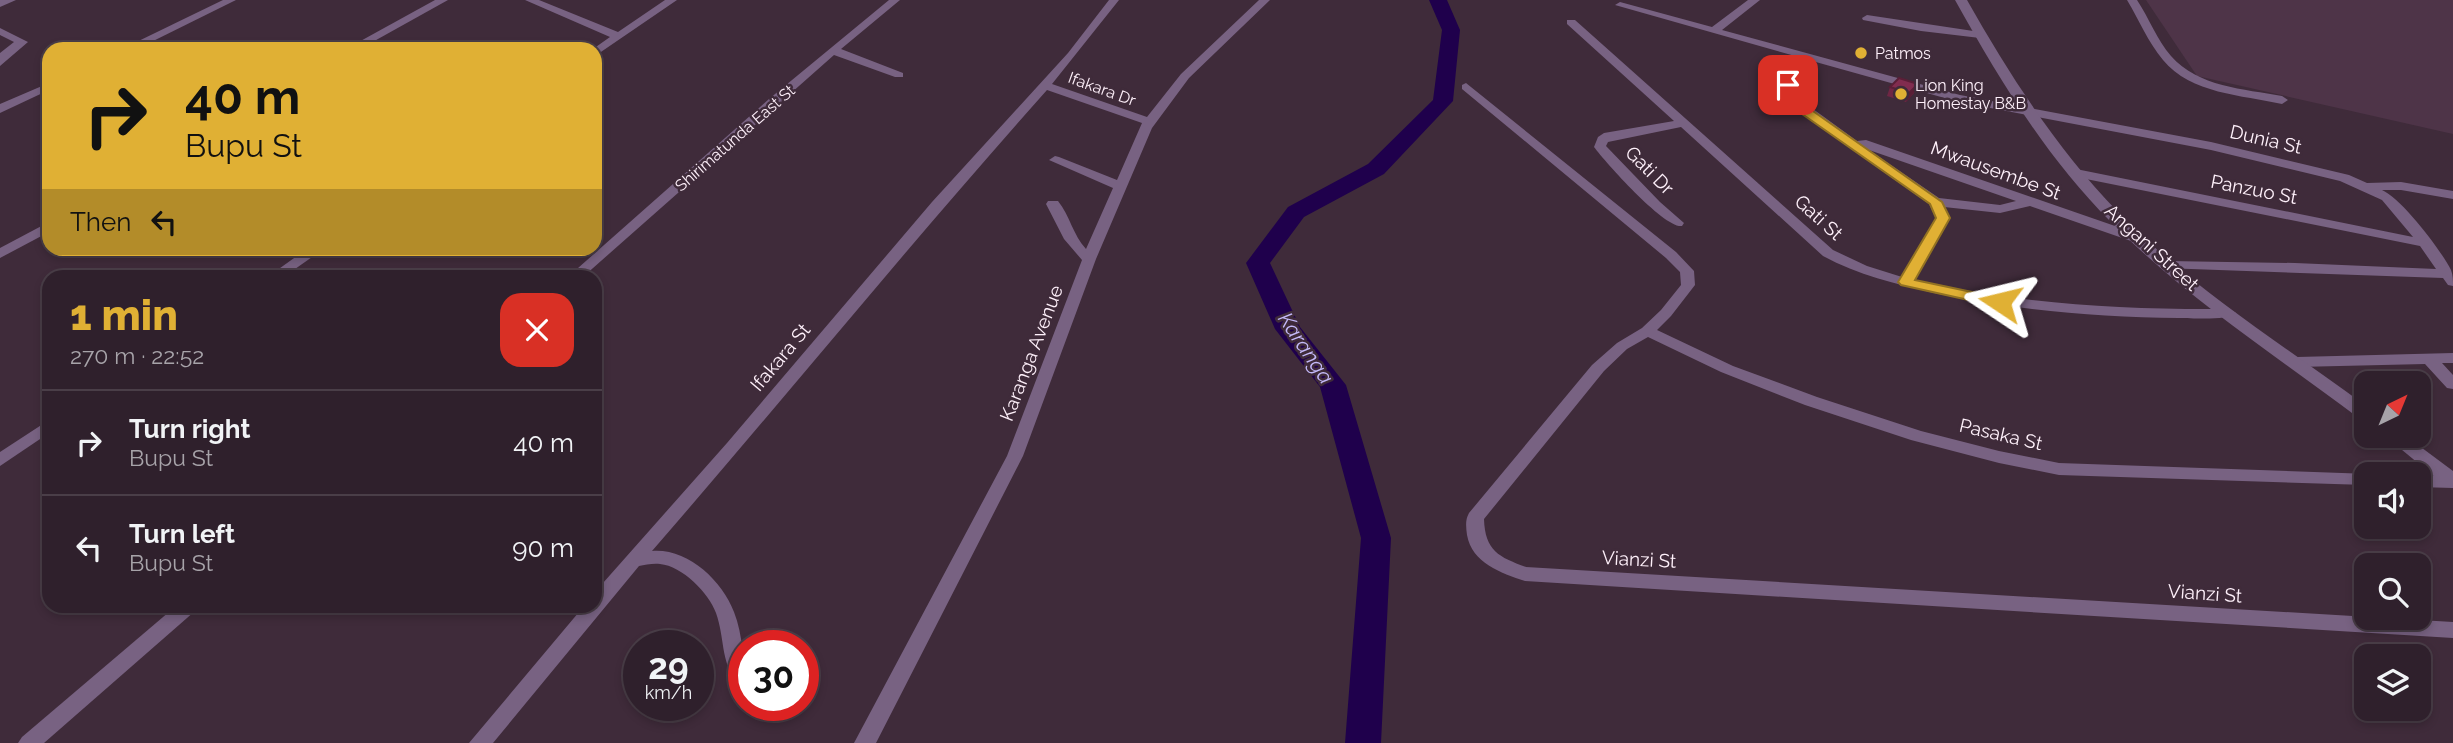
<!DOCTYPE html>
<meta charset="utf-8">
<style>
:root{--surface:#2f202c;--page:#372834;--text:#f1f3f6;--muted:#a7a3a9;--line:#4a3e48;--accent:#e0b034}
body{margin:0;font-family:Raleway,sans-serif;background:var(--page);color:var(--text);height:100vh;display:flex;flex-direction:column;font-size:26px;white-space:nowrap}
*{box-sizing:border-box;margin:0}
p{font-size:23px;color:var(--muted)}
.icon{flex:none;width:38px;height:38px;fill:none;stroke:currentColor;stroke-width:2;stroke-linecap:round;stroke-linejoin:round}
.map{position:relative;flex:1;overflow:hidden}
.drawer{position:absolute;left:42px;top:270px;width:560px;height:343px;display:flex;flex-direction:column;background:var(--surface);border-radius:21px;box-shadow:0 4px 10px #0003,0 0 0 2px var(--line)}
.drawer>*{flex:none}
.top-card{position:absolute;left:42px;top:42px;width:560px;height:214px;border-radius:21px;box-shadow:0 4px 10px #0003,0 0 0 2px var(--line);background:#e0b034;color:#111;overflow:hidden}
.needle{width:46px;rotate:43deg}
.controls{position:absolute;left:2354px;top:371px;display:grid;gap:14px}
.controls a{display:grid;place-items:center;width:77px;height:77px;border-radius:14px;background:var(--surface);box-shadow:0 4px 10px #0003,0 0 0 2px var(--line);font-size:35px}
.speed{position:absolute;left:623px;top:630px;display:flex;gap:14px;font-size:35px;font-weight:700;text-align:center}
.speed>*{display:grid;place-content:center;width:91px;height:91px;border-radius:50%;background:var(--surface);box-shadow:0 4px 10px #0003,0 0 0 2px var(--line);line-height:1}
.speed small{font-size:18px;font-weight:400}
.speed .limit{border:10px solid #d22;background:#fff;color:#111}
.pin{position:absolute;display:grid;place-items:center;width:60px;height:60px;color:#fff;margin:-30px;border-radius:14px;box-shadow:0 4px 10px #0006}
.me{position:absolute;width:77px;margin:-38px;rotate:280deg;stroke-linejoin:round;filter:drop-shadow(0 0 5px #0008)}
.turn{display:flex;align-items:center;gap:24px;height:147px;padding:0 28px;font-size:32px}
.turn .icon{width:91px;height:91px;stroke-width:2.5}
.turn b{display:block;font-size:49px;line-height:60px}
.then{display:flex;align-items:center;height:66px;padding:0 28px;background:#0003;gap:14px;font-size:26px}
.round{display:grid;place-items:center;flex:none;width:74px;height:74px;border-radius:21px;background:var(--page)}
.headline{display:flex;align-items:center;justify-content:space-between;height:119px;padding:0 28px}
h1{font-size:42px;font-weight:800;line-height:52px;color:var(--accent)}
ul{padding:0;list-style:none}
li{display:flex;align-items:center;gap:21px;height:105px;padding:0 28px;border-top:2px solid var(--line)}
li div{flex:1}
li b{display:block;font-size:26px}
li em{font-style:normal}
.map>svg:first-child{display:block}
.built{fill:#4e3448}
.lines{fill:none;stroke-linecap:round;stroke-linejoin:round}
.river{fill:#1f004c;fill-rule:evenodd}
.minor{fill:#786282;fill-rule:evenodd}
.tertiary{fill:#786282;fill-rule:evenodd}
.wall{fill:#6f2644}
.shaded-wall{fill:#5a1f37}
.building{fill:#812c4f;stroke:#5a1f37;stroke-width:2}
.route{fill:#e0b034;stroke:#927222;stroke-width:2}
.poi-dot{fill:#e0b034;stroke:#3f2b3a;stroke-width:2.5}
.labels{text-anchor:middle;dominant-baseline:central;stroke-width:5;stroke-linejoin:round;paint-order:stroke}
.far-poi-label{font-size:16px;fill:#fef0fa;stroke:#3f2b3a;text-anchor:start}
.far-street-label{font-size:16px;fill:#fef0fa;stroke:#3f2b3a}
.street-label{font-size:19px;fill:#fef0fa;stroke:#3f2b3a}
.water-label{font-size:21px;font-style:italic;fill:#c4b9fa;stroke:#3f2b3a}
</style>
<div class="map">
<svg width="2453" height="743" viewBox="0 0 2453 743">
<rect width="100%" height="100%" fill="#3f2b3a"/>
<!-- built -->
<path class="built" d="M2146,0H2453V134L2197,76Z"/>
<g class="lines">
<!-- river -->
<path class="river" d="M1429,0H1447L1460,30L1453,101L1384,174L1304,217L1270,263L1300,327L1346,385L1391,538L1381,743H1345L1361,538L1320,387L1275,329L1246,263L1288,207L1368,164L1433,100L1442,30Z"/>
<!-- minor -->
<g class="minor">
<path d="M0,0H16L0,7Z"/>
<path d="M223,0H236L137,49H122Z"/>
<path d="M435,0H448L360,49H346Z"/>
<path d="M525,0H539L618,32L665,0H677L595,56L593,49L610,37Z"/>
<path d="M889,0H900L841,49L903,73V77H895L834,55L584,276H569L769,99Z"/>
<path d="M1109,0H1119L1052,84L1147,117L1181,74L1259,0H1270L1189,78L1152,128L1096,259L1023,456L876,743H854L1007,456L1082,260L1064,239L1046,204L1048,201H1058C1070,216 1073,235 1086,249L1113,188L1049,160L1055,156L1059,157L1117,180L1142,123L1047,90C912,241 785,398 652,551C687,548 722,580 734,612C743,635 744,663 744,687L737,685C720,658 725,639 716,613C709,593 682,566 660,564C653,563 645,565 639,566L493,743H469L584,606H595V592L727,443L932,202L1068,53Z"/>
<path d="M1748,0H1760L1722,30L1960,95L2211,142L2349,175L2367,183L2401,182L2453,191V199L2401,190H2382C2402,199 2441,250 2451,270C2453,275 2453,281 2453,286L2448,285L2443,278L2163,268L2161,265L2163,262L2168,261L2295,263L2436,269L2420,246L2076,177L2070,173L2076,169L2413,237L2382,200L2340,181L2211,150L1959,102L1805,59L1795,82L1798,98L1857,141L1866,140L2141,235L2143,238L2136,242L2131,241L2030,206L2000,213L1944,207L1950,218L1915,280C2018,304 2123,310 2229,309L2236,313C2228,321 2193,318 2179,318C2097,317 2015,310 1934,293C1896,284 1858,275 1823,256L1681,127L1608,142L1606,146L1660,202L1684,223L1682,226C1665,229 1606,163 1594,147L1598,137L1604,133L1674,121L1567,24V20H1575L1833,250L1867,266L1902,277L1936,218L1929,204L1795,109L1787,99L1783,87L1795,56L1615,5L1620,2L1712,27ZM1869,150L2016,201L2000,205L1939,198Z"/>
<path d="M2127,0H2137C2149,18 2157,40 2171,56C2198,87 2244,89 2282,96L2288,100L2282,104C2242,95 2191,94 2163,60C2148,42 2139,20 2127,0Z"/>
<path d="M1867,15L1980,32L1985,35L1980,38L1921,31L1863,20L1862,18Z"/>
<path d="M0,28L28,42L0,66V53L14,42L0,35Z"/>
<path d="M49,83V90L0,113V104Z"/>
<path d="M1466,83L1676,252L1694,271L1695,285L1671,316L1657,330L1733,366L1817,397L1921,431L1999,451L2059,463L2370,474H2366V485L2059,475L1999,463L1911,440L1805,405L1721,372L1648,337L1627,349L1604,371L1484,519C1485,551 1499,557 1526,567L2453,622V638L1525,581C1501,573 1472,563 1467,535C1466,527 1465,520 1469,513L1592,365L1617,343L1642,328L1661,310L1681,285L1680,272L1666,258L1462,89V85Z"/>
<path d="M49,222V232L0,258V248Z"/>
<path d="M308,248H325L285,276H269Z"/>
<path d="M2453,353V363H2442L2453,375V389L2447,388L2425,364L2297,367L2289,362L2297,357Z"/>
<path d="M49,420V433L0,466V452Z"/>
<path d="M2418,475L2453,476V488L2418,487Z"/>
<path d="M176,606H198L195,611L44,743H18L22,737Z"/>
</g>
<!-- tertiary -->
<g class="tertiary">
<path d="M1955,0H1967C2010,76 2057,149 2118,212C2191,288 2282,344 2366,406V421L2360,419C2275,355 2185,297 2110,221C2046,157 1999,79 1955,0Z"/>
<path d="M2385,436H2406L2453,471V488L2446,486Z"/>
</g>
</g>
<!-- wall -->
<path class="wall" d="M1890,87L1915,92L1906,102L1887,96Z"/>
<!-- shaded-wall -->
<path class="shaded-wall" d="M1918,84L1915,92L1906,102L1909,93Z"/>
<!-- building -->
<path class="building" d="M1899,78L1918,84L1909,93L1890,87Z"/>
<!-- route -->
<path class="route" d="M1788,82L1792,83L1795,95L1803,104L1942,202L1950,218L1915,280L2005,299L2007,302L2005,306L2000,307L1901,285L1898,282L1936,218L1930,204L1795,109L1783,96L1782,85Z"/>
<!-- markers -->
<g class="poi-dot">
<circle cx="1861" cy="53" r="7"/>
<circle cx="1901" cy="94" r="7"/>
</g>
<g class="labels">
<!-- far-poi labels -->
<g class="far-poi-label">
<text x="1875" y="53">Patmos</text>
<text x="1915" y="85">Lion King<tspan x="1915" dy="18">Homestay B&amp;B</tspan></text>
</g>
<!-- far-street labels -->
<g class="far-street-label">
<text transform="translate(1102 89) rotate(20)">Ifakara Dr</text>
<text transform="translate(735 138) rotate(-41)">Shirimatunda East St</text>
</g>
<!-- street labels -->
<g class="street-label">
<text transform="translate(2266 139) rotate(13)">Dunia St</text>
<text transform="translate(1650 170) rotate(45)">Gati Dr</text>
<text transform="translate(1996 170) rotate(20)">Mwausembe St</text>
<text transform="translate(2254 189) rotate(11)">Panzuo St</text>
<text transform="translate(1819 217) rotate(42)">Gati St</text>
<text transform="translate(2152 247) rotate(42)">Angani Street</text>
<text transform="translate(1031 353) rotate(-69)">Karanga Avenue</text>
<text transform="translate(780 357) rotate(-50)">Ifakara St</text>
<text transform="translate(2001 434) rotate(13)">Pasaka St</text>
<text transform="translate(1639 559) rotate(3)">Vianzi St</text>
<text transform="translate(2205 593) rotate(4)">Vianzi St</text>
</g>
<!-- water labels -->
<g class="water-label">
<text transform="translate(1306 348) rotate(56)">Karanga</text>
</g>
</g>
</svg>
<div class="controls">
<a><svg class="needle" viewBox="-14 -14 28 28"><path d="M0-13l5 13h-10z" fill="#e53935"/><path d="M0 13l5-13h-10z" fill="#a7a3a9"/></svg></a>
<a><svg class="icon" aria-label="sound" viewBox="0 0 24 24"><path d="M4 9h4l5-4v14l-5-4H4zM17 9q2 3 0 6"/></svg></a>
<a><svg class="icon" aria-label="search" viewBox="0 0 24 24"><circle cx="10" cy="10" r="6"/><path d="M15 15l6 6"/></svg></a>
<a><svg class="icon" aria-label="layers" viewBox="0 0 24 24"><path d="M12 4l9 5-9 5-9-5zM3 14l9 5 9-5"/></svg></a>
</div>
<div class="speed"><div>29<small>km/h</small></div><div class="limit">30</div></div>
<div class="pin" style="left:1788px;top:85px;background:#d93025"><svg class="icon" aria-label="arrive" viewBox="0 0 24 24"><path d="M6 21V4h12l-3 4 3 4H6"/></svg></div>
<svg class="me" style="left:2000px;top:302px" viewBox="-20 -20 40 40"><path d="M0-17L14 15 0 8-14 15z" fill="#e0b034" stroke="#fff" stroke-width="4"/></svg>
<div class="top-card">
<div class="turn"><svg class="icon" aria-label="right" viewBox="0 0 24 24"><path d="M7 20v-9h11M14 6l5 5-5 5"/></svg><div><b>40 m</b>Bupu St</div></div>
<div class="then">Then<svg class="icon" aria-label="left" viewBox="0 0 24 24"><path d="M17 20v-9H6M10 6l-5 5 5 5"/></svg></div>
</div>
<section class="drawer">
<div class="headline"><div><h1>1 min</h1><p>270 m · 22:52</p></div><a class="round" style="background:#d93025;color:#fff"><svg class="icon" aria-label="close" viewBox="0 0 24 24"><path d="M6 6l12 12M18 6L6 18"/></svg></a></div>
<ul>
<li><svg class="icon" aria-label="right" viewBox="0 0 24 24"><path d="M7 20v-9h11M14 6l5 5-5 5"/></svg><div><b>Turn right</b><p>Bupu St</p></div><em>40 m</em></li>
<li><svg class="icon" aria-label="left" viewBox="0 0 24 24"><path d="M17 20v-9H6M10 6l-5 5 5 5"/></svg><div><b>Turn left</b><p>Bupu St</p></div><em>90 m</em></li>
</ul>
</section>
</div>
